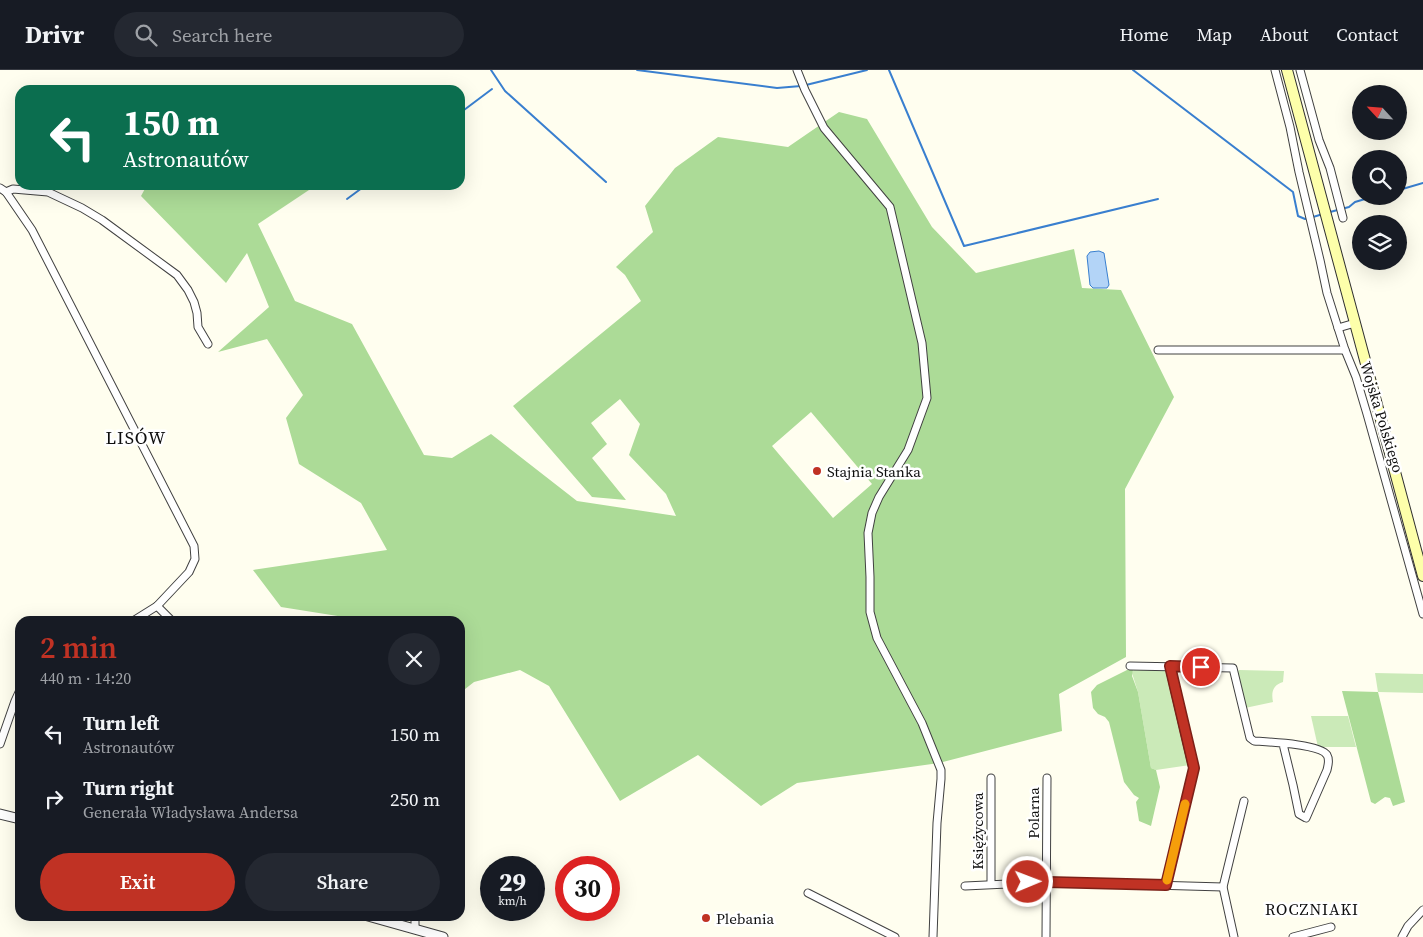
<!DOCTYPE html>
<meta charset="utf-8">
<style>
:root{--surface:#171b24;--page:#242831;--text:#f1f3f6;--muted:#9ea1a6;--line:#363941;--accent:#c03224}
body{margin:0;font-family:"Source Serif 4",serif;background:var(--page);color:var(--text);height:100vh;display:flex;flex-direction:column;font-size:19px;white-space:nowrap}
*{box-sizing:border-box;margin:0}
p{font-size:16px;color:var(--muted)}
.icon{flex:none;width:28px;height:28px;fill:none;stroke:currentColor;stroke-width:2;stroke-linecap:round;stroke-linejoin:round}
.map{position:relative;flex:1;overflow:hidden}
.panel{position:absolute;left:15px;top:546px;width:450px;height:305px;display:flex;flex-direction:column;background:var(--surface);border-radius:15px;box-shadow:0 5px 20px #0002}
.panel>*{flex:none}
.guide{position:absolute;left:15px;top:15px;width:450px;height:105px;border-radius:15px;box-shadow:0 5px 20px #0002;background:#0b6e4f;color:#fff;overflow:hidden}
.needle{width:32px;rotate:296deg}
.fabs{position:absolute;left:1352px;top:15px;display:grid;gap:10px}
.fabs a{display:grid;place-items:center;width:55px;height:55px;border-radius:50%;background:var(--surface);box-shadow:0 5px 20px #0002;font-size:25px}
.speed{position:absolute;left:480px;top:786px;display:flex;gap:10px;font-size:25px;font-weight:700;text-align:center}
.speed>*{display:grid;place-content:center;width:65px;height:65px;border-radius:50%;background:var(--surface);box-shadow:0 5px 20px #0002;line-height:1}
.speed small{font-size:12px;font-weight:400}
.speed .limit{border:8px solid #d22;background:#fff;color:#111}
.pin{position:absolute;display:grid;place-items:center;width:42px;height:42px;color:#fff;margin:-21px;border:2px solid #fff;border-radius:50%;box-shadow:0 1px 5px #0007}
.me{position:absolute;width:55px;margin:-28px;rotate:89deg;stroke-linejoin:round;filter:drop-shadow(0 0 4px #0008)}
.turn{display:flex;align-items:center;gap:18px;height:105px;padding:0 25px;font-size:22px}
.turn .icon{width:65px;height:65px;stroke-width:2.5}
.turn b{display:block;font-size:35px;line-height:42px}
.round{display:grid;place-items:center;flex:none;width:52px;height:52px;border-radius:26px;background:var(--page)}
.overview{display:flex;align-items:center;justify-content:space-between;height:85px;padding:0 25px}
h1{font-size:30px;font-weight:600;line-height:38px;color:var(--accent)}
.action{display:flex;gap:10px;margin-top:auto;padding:10px 25px}
.action a{flex:1;height:58px;border-radius:30px;background:var(--accent);color:#fff;font-size:20px;font-weight:600;line-height:58px;text-align:center}
.action a+a{background:var(--page);color:var(--text)}
ul{padding:0;list-style:none}
li{display:flex;align-items:center;gap:15px;height:65px;padding:0 25px}
li div{flex:1}
li b{display:block;font-size:19px}
li em{font-style:normal}
header{display:flex;align-items:center;gap:30px;box-sizing:border-box;height:70px;padding:0 25px;background:var(--surface);border-bottom:1px solid var(--line)}
header strong{font-size:24px}
nav{display:flex;gap:28px;margin-inline-start:auto;font-size:18px}
.search{width:350px;height:45px;background:var(--page);display:flex;align-items:center;gap:12px;box-sizing:border-box;padding:0 18px;border-radius:28px;color:var(--muted);font-size:19px}
.map>svg:first-child{display:block}
.green{fill:#cbeab8}
.forest{fill:#acdb97;fill-rule:evenodd}
.water{fill:#b3d4f7;stroke:#397fcf}
.lines{fill:none;stroke-linecap:round;stroke-linejoin:round}
.stream{stroke:#397fcf;stroke-width:2}
.minor-casing{stroke:#414141;stroke-width:9}
.tertiary-casing{stroke:#414141;stroke-width:11}
.secondary-casing{stroke:#303030;stroke-width:12}
.minor{stroke:#fff;stroke-width:7}
.tertiary{stroke:#fff;stroke-width:9}
.secondary{stroke:#fdffaa;stroke-width:10}
.route-casing{stroke:#7d2017;stroke-width:12}
.route{stroke:#c03224;stroke-width:9}
.slow{stroke:#f59e0b;stroke-width:9}
.poi-dot{fill:#c03224;stroke:#fff;stroke-width:2}
.labels{text-anchor:middle;dominant-baseline:central;stroke-width:5;stroke-linejoin:round;paint-order:stroke}
.street-label{font-size:15px;fill:#0e0e0e;stroke:#fff}
.poi-label{font-size:15px;fill:#0e0e0e;stroke:#fff;text-anchor:start}
.neighbourhood-label{font-size:16px;letter-spacing:1px;fill:#0e0e0e;stroke:#fff}
.quarter-label{font-size:18px;letter-spacing:1px;fill:#0e0e0e;stroke:#fff}
</style>
<header>
<strong>Drivr</strong>
<div class="search"><svg class="icon" aria-label="search" viewBox="0 0 24 24"><circle cx="10" cy="10" r="6"/><path d="M15 15l6 6"/></svg>Search here</div>
<nav><a>Home</a><a>Map</a><a>About</a><a>Contact</a></nav>
</header>
<div class="map">
<svg width="1423" height="867" viewBox="0 0 1423 867">
<rect width="100%" height="100%" fill="#fffeef"/>
<!-- green -->
<g class="green">
<path d="M1134,599C1145,599 1160,596 1168,603L1190,695L1156,700L1151,698L1138,622L1132,603Z"/>
<path d="M1239,600L1284,601L1283,612C1273,615 1271,622 1273,632L1245,638L1236,605Z"/>
<path d="M1375,603L1423,604V623L1378,622Z"/>
<path d="M1311,646H1348L1356,677H1318Z"/>
</g>
<!-- forest -->
<g class="forest">
<path d="M839,42L867,49L932,157L976,203L1074,179L1082,218L1121,220L1174,327L1125,419L1126,587L1059,624L1062,661L939,693L797,713L761,736L698,685L620,731L549,616L520,600L474,612L460,623V551H369L281,537L253,500L387,480L361,433L299,394L286,348L303,325L267,269L218,282L269,237L247,183L226,213L141,126L147,115H306L309,120L258,154L295,231L352,254L424,385L452,388L491,364L577,431L676,446L666,424L629,385L640,354L620,329L591,353L607,374L592,388L626,430L592,427L513,336L641,231L625,205L616,197L653,162L645,136L675,98L718,67L788,77ZM811,342L872,414L833,448L772,376Z"/>
<path d="M1127,600H1133L1132,606L1138,622L1151,698L1156,700L1160,717L1151,756L1139,751L1136,732L1139,728L1134,725L1124,712L1109,652L1105,647L1098,644L1093,638L1091,622L1097,615Z"/>
<path d="M1342,621L1378,622L1405,732L1393,736L1390,728L1385,727L1375,734L1371,732Z"/>
</g>
<!-- water -->
<path class="water" d="M1099,181L1104,183L1109,215L1107,218H1093L1090,215L1087,186L1090,182Z"/>
<g class="lines">
<!-- stream -->
<g class="stream">
<path d="M491,0L505,21L606,112"/>
<path d="M637,0L777,18L801,16"/>
<path d="M889,0L964,176L1158,129"/>
<path d="M1133,0L1293,122L1298,146L1305,149L1308,148"/>
<path d="M806,15L867,0"/>
<path d="M460,43L492,19"/>
<path d="M1399,120L1423,113"/>
<path d="M347,129L366,115"/>
<path d="M1330,142L1349,137L1355,132L1375,126"/>
<path d="M1313,147L1323,144"/>
</g>
<!-- minor casing -->
<g class="minor-casing">
<g id="minor">
<path d="M797,0L805,20L824,58L890,137L922,273L927,328L908,380L879,427L872,443L868,463L870,507V542L877,568L922,653L941,700V709L937,753L933,867"/>
<path d="M1275,0L1290,57L1299,102L1320,190L1327,223L1345,280L1356,307L1367,344L1423,544"/>
<path d="M1300,0L1319,70L1330,98L1343,148"/>
<path d="M0,118L6,122L32,160L194,476L195,489L189,502L157,536L133,551"/>
<path d="M6,122L13,119L48,122L82,138L102,150L177,205L188,220L194,232L197,243L198,257L208,274"/>
<path d="M1338,258L1355,253"/>
<path d="M1158,280H1345"/>
<path d="M157,536L172,551"/>
<path d="M1130,596L1233,598L1250,668L1254,671C1268,672 1320,674 1327,685C1330,690 1328,695 1327,700L1306,748L1299,744L1293,715L1283,674"/>
<path d="M0,674L15,631L20,620"/>
<path d="M991,814V708"/>
<path d="M1166,815L1193,699L1169,596"/>
<path d="M965,816L1047,812L1223,817"/>
<path d="M808,823L895,867"/>
<path d="M415,859V846"/>
<path d="M1046,867L1047,708"/>
<path d="M1234,867L1223,817L1244,731"/>
<path d="M1293,867L1331,857"/>
<path d="M1402,867L1408,856L1423,840"/>
</g>
</g>
<!-- tertiary casing -->
<g class="tertiary-casing">
<g id="tertiary">
<path d="M0,744L20,749"/>
<path d="M368,846L443,867"/>
</g>
</g>
<!-- secondary casing -->
<g class="secondary-casing">
<path id="secondary" d="M1287,0L1423,506"/>
</g>
<!-- minor -->
<use href="#minor" class="minor"/>
<!-- tertiary -->
<use href="#tertiary" class="tertiary"/>
<!-- secondary -->
<use href="#secondary" class="secondary"/>
</g>
<g class="lines">
<!-- route casing -->
<g class="route-casing">
<path id="route" d="M1028,812H1047L1166,815L1194,698L1170,596L1201,597"/>
</g>
<!-- route -->
<use href="#route" class="route"/>
<!-- slow -->
<path class="slow" d="M1167,810L1185,734"/>
</g>
<!-- markers -->
<g class="poi-dot">
<circle cx="817" cy="401" r="5"/>
<circle cx="706" cy="848" r="5"/>
</g>
<g class="labels">
<!-- street labels -->
<g class="street-label">
<text transform="translate(1382 347) rotate(73)">Wojska Polskiego</text>
<text transform="translate(1033 743) rotate(-90)">Polarna</text>
<text transform="translate(977 761) rotate(-90)">Księżycowa</text>
</g>
<!-- poi labels -->
<g class="poi-label">
<text x="827" y="401">Stajnia Stanka</text>
<text x="716" y="848">Plebania</text>
</g>
<!-- neighbourhood labels -->
<g class="neighbourhood-label">
<text x="1312" y="839">ROCZNIAKI</text>
</g>
<!-- quarter labels -->
<g class="quarter-label">
<text x="136" y="367">LISÓW</text>
</g>
</g>
</svg>
<div class="fabs">
<a><svg class="needle" viewBox="-14 -14 28 28"><path d="M0-13l5 13h-10z" fill="#e53935"/><path d="M0 13l5-13h-10z" fill="#9ea1a6"/></svg></a>
<a><svg class="icon" aria-label="search" viewBox="0 0 24 24"><circle cx="10" cy="10" r="6"/><path d="M15 15l6 6"/></svg></a>
<a><svg class="icon" aria-label="layers" viewBox="0 0 24 24"><path d="M12 4l9 5-9 5-9-5zM3 14l9 5 9-5"/></svg></a>
</div>
<div class="speed"><div>29<small>km/h</small></div><div class="limit">30</div></div>
<div class="pin" style="left:1201px;top:597px;background:#d93025"><svg class="icon" aria-label="arrive" viewBox="0 0 24 24"><path d="M6 21V4h12l-3 4 3 4H6"/></svg></div>
<svg class="me" style="left:1028px;top:812px" viewBox="-20 -20 40 40"><circle r="17" fill="#c03224" stroke="#fff" stroke-width="3"/><path d="M0-11L8 9 0 5-8 9z" fill="#fff"/></svg>
<div class="guide">
<div class="turn"><svg class="icon" aria-label="left" viewBox="0 0 24 24"><path d="M17 20v-9H6M10 6l-5 5 5 5"/></svg><div><b>150 m</b>Astronautów</div></div>
</div>
<section class="panel">
<div class="overview"><div><h1>2 min</h1><p>440 m · 14:20</p></div><a class="round"><svg class="icon" aria-label="close" viewBox="0 0 24 24"><path d="M6 6l12 12M18 6L6 18"/></svg></a></div>
<ul>
<li><svg class="icon" aria-label="left" viewBox="0 0 24 24"><path d="M17 20v-9H6M10 6l-5 5 5 5"/></svg><div><b>Turn left</b><p>Astronautów</p></div><em>150 m</em></li>
<li><svg class="icon" aria-label="right" viewBox="0 0 24 24"><path d="M7 20v-9h11M14 6l5 5-5 5"/></svg><div><b>Turn right</b><p>Generała Władysława Andersa</p></div><em>250 m</em></li>
</ul>
<div class="action"><a>Exit</a><a>Share</a></div>
</section>
</div>
